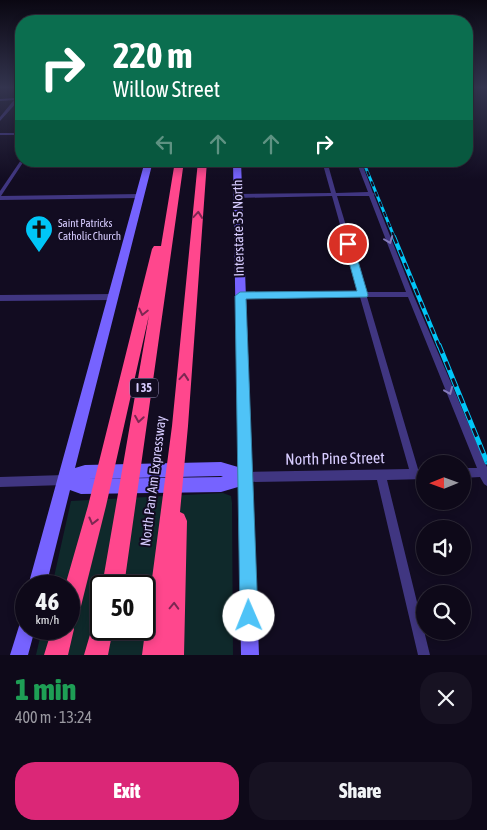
<!DOCTYPE html>
<meta charset="utf-8">
<style>
:root{--surface:#0e0919;--page:#171222;--text:#f1f3f6;--muted:#9b9aa2;--line:#2e2a38;--accent:#db2777}
body{margin:0;font-family:"Asap Condensed",sans-serif;background:var(--page);color:var(--text);height:100vh;display:flex;flex-direction:column;font-size:19px;white-space:nowrap}
*{box-sizing:border-box;margin:0}
p{font-size:16px;color:var(--muted)}
.icon{flex:none;width:28px;height:28px;fill:none;stroke:currentColor;stroke-width:2;stroke-linecap:round;stroke-linejoin:round}
.map{position:relative;height:655px;overflow:hidden}
.side{display:flex;flex-direction:column;background:var(--surface);flex:1}
.side>*{flex:none}
.banner{position:absolute;left:15px;top:15px;width:458px;height:152px;border-radius:20px;box-shadow:0 2px 8px #0003,0 0 0 1px var(--line);background:#0b6e4f;color:#fff;overflow:hidden}
.needle{width:32px;rotate:269deg}
.buttons{position:absolute;left:416px;top:455px;display:grid;gap:10px}
.buttons a{display:grid;place-items:center;width:55px;height:55px;border-radius:50%;background:var(--surface);box-shadow:0 2px 8px #0003,0 0 0 1px var(--line);font-size:25px}
.speed{position:absolute;left:15px;top:575px;display:flex;gap:10px;font-size:25px;font-weight:700;text-align:center}
.speed>*{display:grid;place-content:center;width:65px;height:65px;border-radius:50%;background:var(--surface);box-shadow:0 2px 8px #0003,0 0 0 1px var(--line);line-height:1}
.speed small{font-size:12px;font-weight:400}
.speed .limit{border:2px solid #111;border-radius:8px;background:#fff;color:#111}
.pin{position:absolute;display:grid;place-items:center;width:42px;height:42px;color:#fff;margin:-21px;border:2px solid #fff;border-radius:50%;box-shadow:0 1px 5px #0007}
.me{position:absolute;width:55px;margin:-28px;rotate:359deg;stroke-linejoin:round;filter:drop-shadow(0 0 4px #0008)}
.turn{display:flex;align-items:center;gap:18px;height:105px;padding:0 15px;font-size:22px}
.turn .icon{width:65px;height:65px;stroke-width:2.5}
.turn b{display:block;font-size:35px;line-height:42px}
.lanes{display:flex;align-items:center;height:48px;padding:0 15px;background:#0003;justify-content:center;gap:25px;direction:ltr}
.lanes .off{opacity:.35}
.round{display:grid;place-items:center;flex:none;width:52px;height:52px;border-radius:20px;background:var(--page)}
.headline{display:flex;align-items:center;justify-content:space-between;height:85px;padding:0 15px}
h1{font-size:30px;font-weight:800;line-height:38px;color:#1e9e55}
.button{display:flex;gap:10px;margin-top:auto;padding:10px 15px}
.button a{flex:1;height:58px;border-radius:20px;background:var(--accent);color:#fff;font-size:20px;font-weight:800;line-height:58px;text-align:center}
.button a+a{background:var(--page);color:var(--text)}
.map>svg:first-child{display:block}
.green{fill:#0f292b;fill-rule:evenodd}
.lines{fill:none;stroke-linecap:round;stroke-linejoin:round}
.street{fill:#403681;fill-rule:evenodd}
.secondary{fill:#7663ff;fill-rule:evenodd}
.highway{fill:#ff478d;fill-rule:evenodd}
.rail-far2-casing{stroke:#00c6f7;stroke-width:3}
.rail-far1-casing{stroke:#00c6f7;stroke-width:4.5}
.rail-casing{stroke:#00c6f7;stroke-width:5}
.rail-far2{stroke:#120c21;stroke-width:2;stroke-dasharray:5.5;stroke-linecap:butt}
.rail-far1{stroke:#120c21;stroke-width:2.5;stroke-dasharray:7;stroke-linecap:butt}
.rail{stroke:#120c21;stroke-width:3;stroke-dasharray:9;stroke-linecap:butt}
.oneway{stroke:#7d2752}
.oneway2{stroke:#847aba}
.route{fill:#4fc3f7;stroke:#337fa1}
.labels{text-anchor:middle;dominant-baseline:central;stroke-width:4;stroke-linejoin:round;paint-order:stroke}
.far-poi-label{font-size:11px;fill:#d7ccff;stroke:#120c21;text-anchor:start}
.shield{fill:#120c21;stroke:#9c92bc;stroke-width:1}
.shield-label{font-size:12px;font-weight:bold;fill:#d7ccff}
.street-label{font-size:14px;fill:#d7ccff;stroke:#120c21}
.near-street-label{font-size:16px;fill:#d7ccff;stroke:#120c21}
</style>
<div class="map">
<svg width="487" height="655" viewBox="0 0 487 655">
<rect width="100%" height="100%" fill="#120c21"/>
<!-- green -->
<path class="green" d="M223,493L231,496L232,503L233,655H36L42,629H69V586H52L71,501ZM101,586H144V629H101Z"/>
<g class="lines">
<!-- street -->
<g class="street">
<path d="M20,94H21L20,100H19L0,121V117L14,100L0,101V99L16,98Z"/>
<rect x="0" y="133" width="21" height="2"/>
<path d="M21,160V161H24L1,196L140,194L143,196L140,198L0,200V191Z"/>
<path d="M322,161H327L336,193L368,192L356,161H361L373,193L375,194L374,195L413,294L487,467V486L484,484L480,477L462,478V468H477L408,297H367L418,469H425V479L387,480L430,655H418L377,480L246,482L243,480L241,477L243,474L246,472L409,469L360,297L240,299L236,296L240,293L359,292L332,196L237,198L234,196L237,194L331,193ZM337,196H369L406,292H366Z"/>
<path d="M114,294L118,297L114,300L0,301V295Z"/>
<path d="M64,475L67,477L69,480L67,483L64,485L0,487V477Z"/>
</g>
<!-- secondary -->
<g class="secondary">
<path d="M145,161H153L75,468L85,465L221,462L238,467L233,161H241L259,655H241L238,487L221,492L81,494L70,490L46,586H28ZM221,476L223,477L85,479Z"/>
<path d="M26,620V629H35L28,655H10L20,623Z"/>
</g>
<!-- highway -->
<g class="highway">
<path d="M175,161H184L124,586H102L149,315L106,506L80,610L77,618L70,621L74,629L68,655H44L52,629H69V586H65L88,506L152,249L154,246H161Z"/>
<path d="M198,161H207L188,426L180,512L184,514L187,521L184,655H142L172,426Z"/>
<path d="M101,618V629H113L108,655H84L94,621Z"/>
</g>
<!-- rail-far2 casing -->
<g class="rail-far2-casing">
<path id="rail-far2" d="M363,161L395,239"/>
</g>
<!-- rail-far1 casing -->
<g class="rail-far1-casing">
<path id="rail-far1" d="M394,237L439,346"/>
</g>
<!-- rail casing -->
<g class="rail-casing">
<path id="rail" d="M439,345L487,462"/>
</g>
<!-- rail-far2 -->
<use href="#rail-far2" class="rail-far2"/>
<!-- rail-far1 -->
<use href="#rail-far1" class="rail-far1"/>
<!-- rail -->
<use href="#rail" class="rail"/>
</g>
<!-- one-way arrows -->
<defs><path id="oneway-chevron" d="M-2-3.5L2.5 0L-2 3.5" fill="none" stroke-width="1.6" stroke-linecap="round" stroke-linejoin="round" transform="scale(1.25)"/></defs>
<g class="oneway">
<use href="#oneway-chevron" transform="translate(198 215) rotate(-85)"/>
<use href="#oneway-chevron" transform="translate(143 312) rotate(103)"/>
<use href="#oneway-chevron" transform="translate(184 377) rotate(-85)"/>
<use href="#oneway-chevron" transform="translate(139 419) rotate(99)"/>
<use href="#oneway-chevron" transform="translate(93 521) rotate(104)"/>
<use href="#oneway-chevron" transform="translate(174 606) rotate(-88)"/>
</g>
<g class="oneway2">
<use href="#oneway-chevron" transform="translate(389 240) rotate(69)"/>
<use href="#oneway-chevron" transform="translate(449 391) rotate(68)"/>
</g>
<!-- sky -->
<linearGradient id="sky" x2="0" y2="1"><stop stop-color="#0a0712"/><stop offset="0.49" stop-color="#33344e"/><stop offset="1" stop-color="#33344e" stop-opacity="0"/></linearGradient>
<rect width="487" height="179" fill="url(#sky)"/>
<!-- route -->
<path class="route" d="M348,241L353,244L368,295L367,297L246,299L258,616L255,622L249,625L243,622L240,616L235,296L240,292L357,291L344,244Z"/>
<!-- icons -->
<defs>
<g id="church-pin" transform="scale(1.4375)"><path d="M0 17L-7.5 6A9.5 9.5 0 1 1 7.5 6Z" fill="#00c6f7" stroke="#120c21"/><path d="M-1.2-6h2.4v3.5h3.3v2.4h-3.3V6h-2.4V-.1h-3.3v-2.4h3.3Z" fill="#111"/></g>
</defs>
<g fill-rule="evenodd">
<use href="#church-pin" x="39" y="229"/>
</g>
<g class="labels">
<!-- far-poi labels -->
<g class="far-poi-label">
<text x="58" y="223">Saint Patricks<tspan x="58" dy="13">Catholic Church</tspan></text>
</g>
<!-- shield labels -->
<rect class="shield" x="130" y="378.5" width="28" height="19" rx="4"/>
<g class="shield-label">
<text x="144" y="388">I 35</text>
</g>
<!-- street labels -->
<g class="street-label">
<text transform="translate(238 228) rotate(-91)">Interstate 35 North</text>
<text transform="translate(153 481) rotate(-83)">North Pan Am Expressway</text>
</g>
<!-- near-street labels -->
<g class="near-street-label">
<text transform="translate(335 458) rotate(-1)">North Pine Street</text>
</g>
</g>
</svg>
<div class="buttons">
<a><svg class="needle" viewBox="-14 -14 28 28"><path d="M0-13l5 13h-10z" fill="#e53935"/><path d="M0 13l5-13h-10z" fill="#9b9aa2"/></svg></a>
<a><svg class="icon" aria-label="sound" viewBox="0 0 24 24"><path d="M4 9h4l5-4v14l-5-4H4zM17 9q2 3 0 6"/></svg></a>
<a><svg class="icon" aria-label="search" viewBox="0 0 24 24"><circle cx="10" cy="10" r="6"/><path d="M15 15l6 6"/></svg></a>
</div>
<div class="speed"><div>46<small>km/h</small></div><div class="limit">50</div></div>
<div class="pin" style="left:348px;top:244px;background:#d93025"><svg class="icon" aria-label="arrive" viewBox="0 0 24 24"><path d="M6 21V4h12l-3 4 3 4H6"/></svg></div>
<svg class="me" style="left:249px;top:616px" viewBox="-20 -20 40 40"><circle r="19" fill="#fff"/><path d="M0-13L10 11 0 6-10 11z" fill="#4fc3f7"/></svg>
<div class="banner">
<div class="turn"><svg class="icon" aria-label="right" viewBox="0 0 24 24"><path d="M7 20v-9h11M14 6l5 5-5 5"/></svg><div><b>220 m</b>Willow Street</div></div>
<div class="lanes"><svg class="icon off" aria-label="left" viewBox="0 0 24 24"><path d="M17 20v-9H6M10 6l-5 5 5 5"/></svg><svg class="icon off" aria-label="ahead" viewBox="0 0 24 24"><path d="M12 20V5M6 11l6-6 6 6"/></svg><svg class="icon off" aria-label="ahead" viewBox="0 0 24 24"><path d="M12 20V5M6 11l6-6 6 6"/></svg><svg class="icon" aria-label="right" viewBox="0 0 24 24"><path d="M7 20v-9h11M14 6l5 5-5 5"/></svg></div>
</div>
</div>
<section class="side">
<div class="headline"><div><h1>1 min</h1><p>400 m · 13:24</p></div><a class="round"><svg class="icon" aria-label="close" viewBox="0 0 24 24"><path d="M6 6l12 12M18 6L6 18"/></svg></a></div>
<div class="button"><a>Exit</a><a>Share</a></div>
</section>
